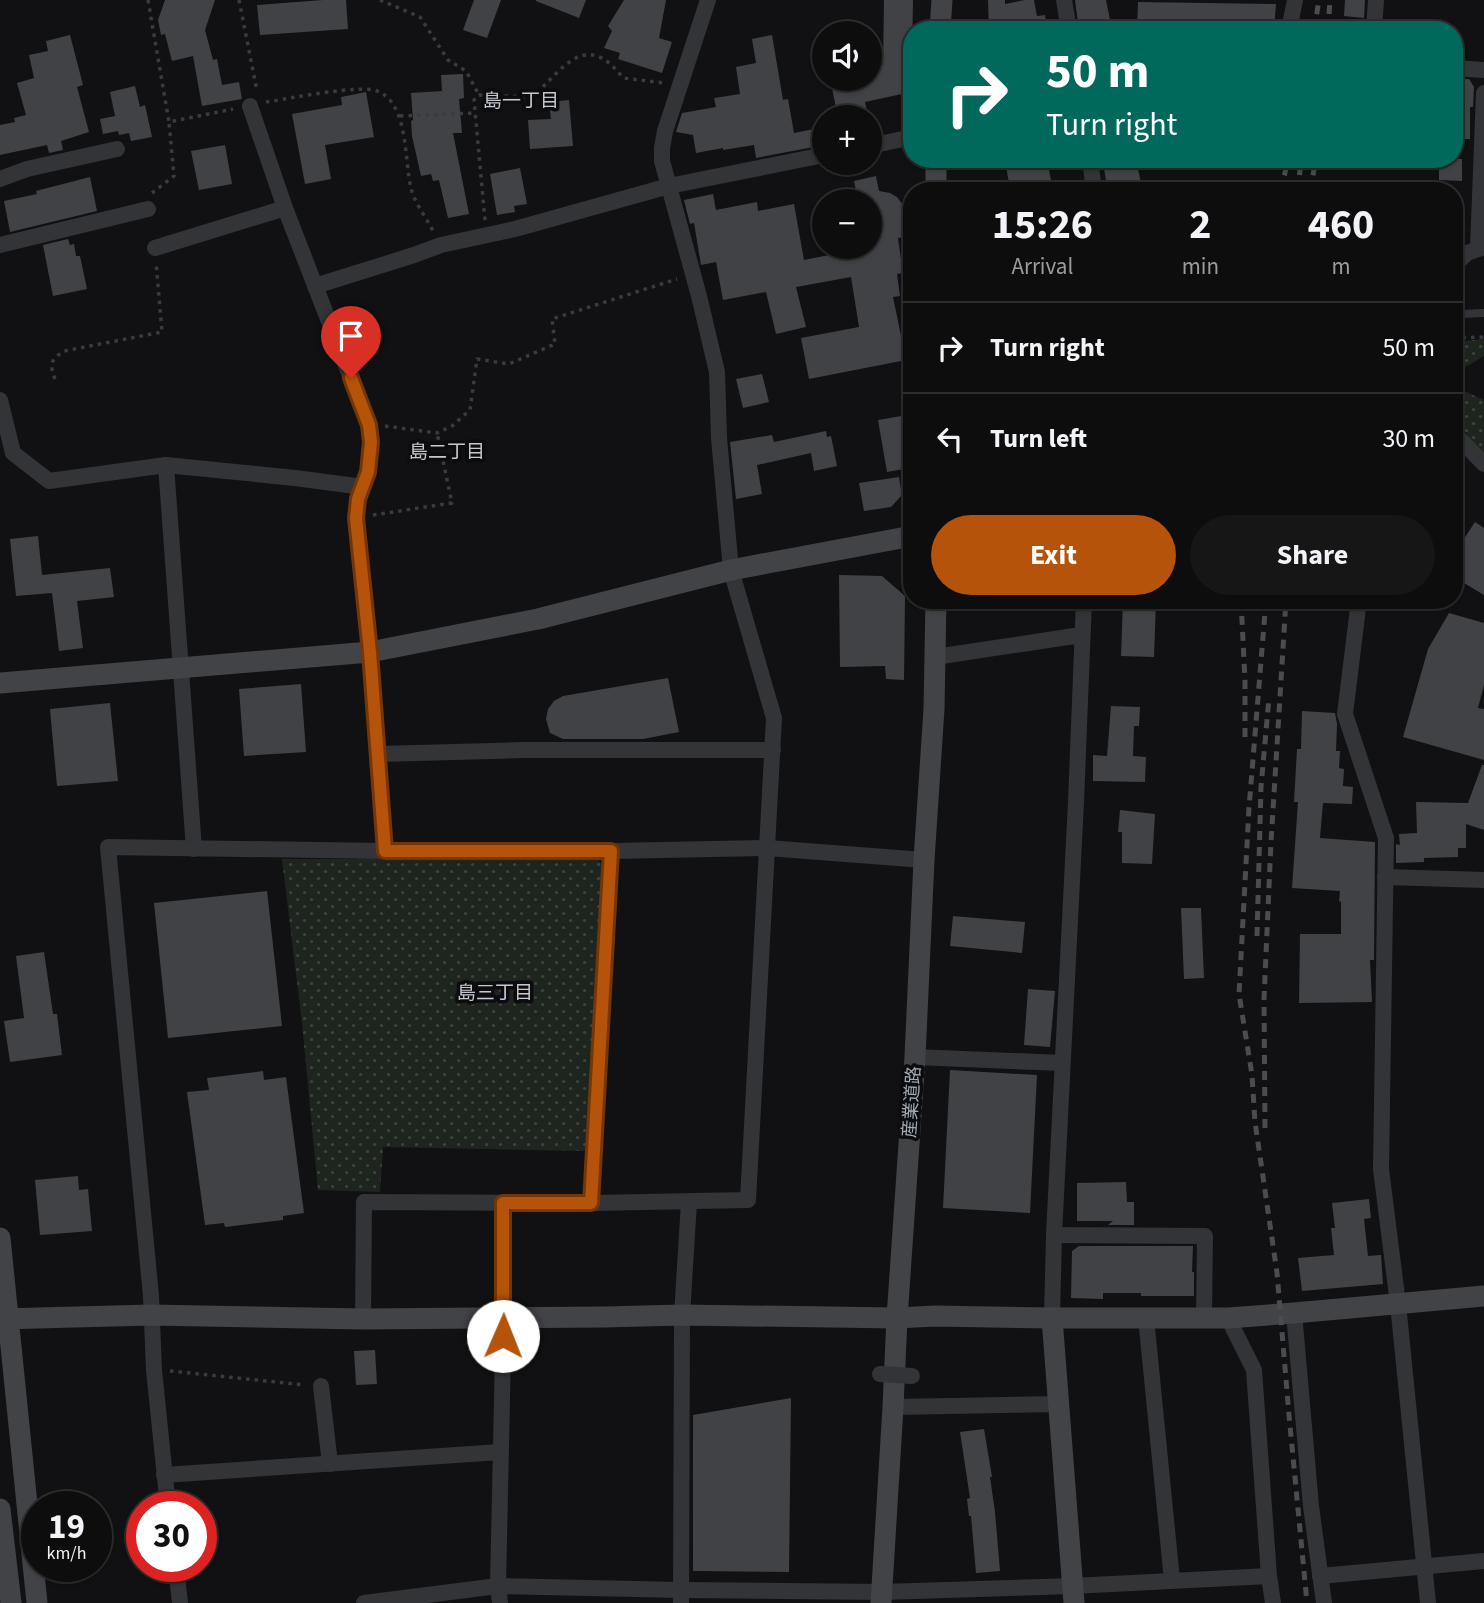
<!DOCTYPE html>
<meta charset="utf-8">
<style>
:root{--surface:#0d0d0e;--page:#161617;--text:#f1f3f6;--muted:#9a9c9e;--line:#2d2d2e;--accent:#b45309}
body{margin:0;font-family:"Source Sans 3","Noto Sans JP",sans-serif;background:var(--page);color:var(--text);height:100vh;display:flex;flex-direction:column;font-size:26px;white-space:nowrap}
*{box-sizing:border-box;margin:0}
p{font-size:23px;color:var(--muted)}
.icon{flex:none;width:38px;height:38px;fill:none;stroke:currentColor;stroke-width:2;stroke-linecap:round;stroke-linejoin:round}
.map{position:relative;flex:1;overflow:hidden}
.details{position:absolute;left:903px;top:182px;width:560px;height:427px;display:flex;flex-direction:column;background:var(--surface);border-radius:28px;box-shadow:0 2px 5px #0004,0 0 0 2px var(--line)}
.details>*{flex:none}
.guide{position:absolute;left:903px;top:21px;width:560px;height:147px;border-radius:28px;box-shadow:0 2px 5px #0004,0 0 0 2px var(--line);background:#00695c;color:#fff;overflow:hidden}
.controls{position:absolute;left:812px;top:21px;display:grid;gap:14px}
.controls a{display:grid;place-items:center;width:70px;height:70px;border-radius:50%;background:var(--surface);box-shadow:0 2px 5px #0004,0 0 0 2px var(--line);font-size:35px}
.speed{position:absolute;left:21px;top:1491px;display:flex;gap:14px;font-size:35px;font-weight:700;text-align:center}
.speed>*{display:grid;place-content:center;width:91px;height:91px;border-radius:50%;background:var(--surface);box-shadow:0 2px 5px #0004,0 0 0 2px var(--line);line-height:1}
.speed small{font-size:18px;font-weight:400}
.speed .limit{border:10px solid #d22;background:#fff;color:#111}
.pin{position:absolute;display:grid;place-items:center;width:60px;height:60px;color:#fff;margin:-72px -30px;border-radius:50% 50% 50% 0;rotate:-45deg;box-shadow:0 0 7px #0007}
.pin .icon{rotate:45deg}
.me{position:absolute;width:77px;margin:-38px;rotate:1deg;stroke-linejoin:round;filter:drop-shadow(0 0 5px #0008)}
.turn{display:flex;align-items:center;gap:24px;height:147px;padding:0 28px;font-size:32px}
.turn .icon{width:91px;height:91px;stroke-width:2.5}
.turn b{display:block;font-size:49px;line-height:60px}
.eta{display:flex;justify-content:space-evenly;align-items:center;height:119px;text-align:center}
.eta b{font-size:42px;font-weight:700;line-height:49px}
.button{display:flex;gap:14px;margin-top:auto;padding:14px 28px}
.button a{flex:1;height:80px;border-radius:42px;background:var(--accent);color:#fff;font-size:28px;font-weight:700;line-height:80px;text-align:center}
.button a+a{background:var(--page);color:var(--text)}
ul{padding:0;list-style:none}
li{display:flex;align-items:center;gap:21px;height:91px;padding:0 28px;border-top:2px solid var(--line)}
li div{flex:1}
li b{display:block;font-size:26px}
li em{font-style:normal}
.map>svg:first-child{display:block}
.green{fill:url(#green-dots)}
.building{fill:#404246}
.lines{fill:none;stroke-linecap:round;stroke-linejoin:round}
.path{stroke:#393b3e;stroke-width:3.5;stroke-dasharray:3.5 5;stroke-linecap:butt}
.lane{stroke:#323437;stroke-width:8}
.street{stroke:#323437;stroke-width:16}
.secondary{stroke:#414347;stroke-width:21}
.rail{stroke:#4a4c50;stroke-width:5;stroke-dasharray:9 7;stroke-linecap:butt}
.street-bridge{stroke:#323437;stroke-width:16}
.route-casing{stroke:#753606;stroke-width:18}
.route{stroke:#b45309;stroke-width:12}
.labels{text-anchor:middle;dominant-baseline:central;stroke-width:7;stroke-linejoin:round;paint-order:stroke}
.street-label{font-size:18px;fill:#a3aab3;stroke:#0c0c0e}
.neighbourhood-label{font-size:19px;fill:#c4c8cf;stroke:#0c0c0e}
</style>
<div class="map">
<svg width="1484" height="1603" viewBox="0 0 1484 1603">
<defs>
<pattern id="green-dots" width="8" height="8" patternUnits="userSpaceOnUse" patternTransform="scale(1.75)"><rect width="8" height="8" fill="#1e251e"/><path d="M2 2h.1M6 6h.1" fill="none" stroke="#3c423c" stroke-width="1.8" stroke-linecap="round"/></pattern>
</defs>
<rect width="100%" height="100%" fill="#111113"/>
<!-- green -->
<g class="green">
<path d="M1484,339V356C1475,361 1465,370 1454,368V342Z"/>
<path d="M1454,388L1462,390L1484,400V453L1475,445L1454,417Z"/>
<path d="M282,859H598L603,867L598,929L586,1151L383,1147L380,1192L318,1190L302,1023Z"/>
</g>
<!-- building -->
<g class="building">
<path d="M165,0H215L205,30L213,60L217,59L222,85L239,82L242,99L202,106L193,56L172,61L165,34L161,35L158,20Z"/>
<path d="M323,0H346L348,29L260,35L257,5Z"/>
<path d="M474,0H501L487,38L463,30Z"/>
<path d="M536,0H586L579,18L536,1Z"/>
<path d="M624,0H666L659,38L672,42L662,73L618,59L620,53L604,48L612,31L608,26Z"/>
<path d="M884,0H913L912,52H903L911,92L865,102L868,117H838L830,79H870V67L883,65Z"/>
<path d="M988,0H1005V4L1025,0H1034L1037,16L1045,15L1047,30H989Z"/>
<path d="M1075,0H1106L1112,30H1079Z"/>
<path d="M1345,0H1365L1364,18L1344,16Z"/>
<path d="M1138,2L1276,4L1274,30H1137Z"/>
<path d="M70,35L83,85L77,87L89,132L61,141L63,150L49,153L47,145L0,155V125L15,122L14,118L26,115L17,83L34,78L29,55L48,51L46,41Z"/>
<path d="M772,35L783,100L788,99L794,133L824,127V145L756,158L754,145L723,150V148L696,153L693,135L676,132L682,113L716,107L714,98L740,94L736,67L756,63L752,39Z"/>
<path d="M463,74L464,98L459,99L462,133H453L469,214L448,218L439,180L433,181L431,174L421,176L412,136L411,121L413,120L411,93L442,91L441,75Z"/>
<path d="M1454,79H1469L1474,87L1473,107H1470V139H1454Z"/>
<path d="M135,86L140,107L145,105L152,137L131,141L129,133L119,135L118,131L103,134L100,119L115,116L110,92Z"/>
<path d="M366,92L374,137L325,145L331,179L305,184L292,114L342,105L341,97Z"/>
<path d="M569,100L573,146L530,149L528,120L551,119L549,102Z"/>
<path d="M225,145L232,184L199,190L191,151Z"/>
<path d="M1042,159H1047L1053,191H1024V187L1010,189L1006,166Z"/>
<path d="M1439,159H1462V181L1439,180Z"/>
<path d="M1137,163L1141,184L1108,191L1104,169Z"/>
<path d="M520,168L527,204L514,206L515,212L497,215L490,174Z"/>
<path d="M876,176L879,191L890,193L897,197L906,209L910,236L898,238L903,273L897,274L900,296L893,297L906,360L809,379L801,338L859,327L851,277L796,287L806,327L776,334L766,292L723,300L716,262L701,265L694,223L690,224L684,200L713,194L716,210L757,202L758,211L794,204L804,260L870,247V201H858L854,181Z"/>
<path d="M90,177L97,211L10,232L4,201L37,194L36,191Z"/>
<path d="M68,239L70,245L74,244L76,256H80L87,289L53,296L43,245Z"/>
<path d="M762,374L769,402L743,408L736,379Z"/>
<path d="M907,415L912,440V448L905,449L909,468L887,472L878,420Z"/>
<path d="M826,431L827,437L831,436L837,466L814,471L811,453L757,465L762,494L736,499L730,442L772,435L774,442Z"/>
<path d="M899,477L902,495L891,507L864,511L859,483Z"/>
<path d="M1475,522L1484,528V595L1454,577V554Z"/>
<path d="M38,536L42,575L110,568L114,597L77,601L83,648L59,651L52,593L16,596L10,539Z"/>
<path d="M839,575L882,576L905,596L904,680L886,679L885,666L840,667Z"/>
<path d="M1123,600H1156L1154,657L1121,656Z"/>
<path d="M1449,613L1484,623V685L1478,708L1484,709V760L1403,737L1428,649Z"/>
<path d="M668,678L679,732L643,739H563L550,733L546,719L548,709L554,701L563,696Z"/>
<path d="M301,684L306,752L244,756L239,689Z"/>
<path d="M110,703L118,781L57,786L50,709Z"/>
<path d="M1111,706L1140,707L1139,726H1134L1133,756L1146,757L1145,782L1093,781V755L1107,756Z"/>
<path d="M1302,711L1335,713L1337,724L1336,751H1340L1339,768L1344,769L1343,786L1353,787L1352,804L1323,803L1320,838L1375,842L1374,960H1370L1372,1002L1299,1003L1300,934H1341V901L1339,902L1340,891L1292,888L1298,802H1294L1297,749H1301Z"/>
<path d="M1482,765H1484V830L1466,824V848H1458V857L1424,858V862L1396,863V844L1400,845L1399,834L1417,833L1416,802L1468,803Z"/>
<path d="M1120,810L1155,814L1152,864L1122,863V832H1118Z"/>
<path d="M267,891L282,1026L168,1038L154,903Z"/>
<path d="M1181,908H1201L1204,978L1184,979Z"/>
<path d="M953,916L1025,922L1022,953L950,946Z"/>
<path d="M44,952L53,1014H57L62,1055L10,1062L4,1021L24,1018L16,956Z"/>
<path d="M1028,989L1055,991L1050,1047L1024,1045Z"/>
<path d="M950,1070L1037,1075L1030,1213L943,1208Z"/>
<path d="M263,1071L264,1080L286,1077L304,1213L283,1216V1220L225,1227L224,1223L205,1225L187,1092L209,1090L207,1078Z"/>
<path d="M78,1176L79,1190L88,1189L92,1231L40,1235L35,1180Z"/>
<path d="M1126,1182L1127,1202H1134V1225H1108L1113,1221H1077V1183Z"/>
<path d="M1369,1199L1371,1218L1364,1219L1368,1256L1381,1255L1383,1284L1302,1291L1298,1258L1334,1255L1331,1228H1335L1332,1203Z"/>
<path d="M1079,1246H1193L1192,1272H1194V1296H1141V1293H1103V1299L1071,1298L1072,1251Z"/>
<path d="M375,1350L377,1384L356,1385L354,1351Z"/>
<path d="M791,1398L789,1572L693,1571V1415Z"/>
<path d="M984,1429L992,1477H990L995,1512L1000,1571L976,1573L971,1516H969L967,1499L970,1498L960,1432Z"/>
</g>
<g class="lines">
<!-- path -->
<g class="path">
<path d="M148,0L169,122L233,109"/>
<path d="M239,0L257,91"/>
<path d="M380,0L420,17L448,60L466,71L479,95"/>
<path d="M266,102C287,99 361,84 377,91C409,103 404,160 411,188C414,202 426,217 433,231"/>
<path d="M400,116L475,113"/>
<path d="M152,193L174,176L169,122"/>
<path d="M485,220L474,100L479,95L532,97C563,70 585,28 623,78L665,83"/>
<path d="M1454,338L1484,337"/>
<path d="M55,379C49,363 51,360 64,351L162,332L156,262"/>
<path d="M385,426L437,433L452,426L470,410L477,359L509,364L555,344L552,319L677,279"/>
<path d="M373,515L452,503L437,433"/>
<path d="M170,1371L305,1385"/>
</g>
<!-- lane -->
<path class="lane" d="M1454,313L1460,314L1484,313"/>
<!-- street -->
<g class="street">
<path d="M1064,0L1069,30"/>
<path d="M1289,30L1295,0"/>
<path d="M1374,30L1376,0"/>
<path d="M1454,68L1484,70"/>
<path d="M250,106L285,208L369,425L371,442L368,472L358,499L356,518L370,652L385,851"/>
<path d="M870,146L912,137"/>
<path d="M1090,159L1094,191"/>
<path d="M0,179L27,169L117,149"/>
<path d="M0,245L148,209"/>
<path d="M155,248L285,208"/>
<path d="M1478,248L1484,93"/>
<path d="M1454,265L1467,253L1484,247"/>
<path d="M315,286L414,255L441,245L515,229L669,186L824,155"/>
<path d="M0,400L13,453L49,481L166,465L295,478L363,487"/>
<path d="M1454,433L1484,464"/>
<path d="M166,465L194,849"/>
<path d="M1359,600L1345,714L1386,838L1381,1169L1398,1304L1428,1603"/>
<path d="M935,657L1081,635"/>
<path d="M379,754L524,750H773"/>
<path d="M1385,877L1484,880"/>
<path d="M915,1057L1062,1063"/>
<path d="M591,1203L611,851"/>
<path d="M1054,1235L1205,1236L1204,1317"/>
<path d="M1294,1313L1311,1506L1324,1603"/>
<path d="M1052,1318L1054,1235L1076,802L1084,600"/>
<path d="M1146,1318L1172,1580"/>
<path d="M1228,1318L1254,1370L1269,1576L1273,1603"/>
<path d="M363,1319L364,1202L591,1203L748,1200L774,718L731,570L719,438L717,372L699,296L662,161V148L665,131L708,0"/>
<path d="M321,1386L330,1464"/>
<path d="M893,1407L1059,1404"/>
<path d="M164,1475L500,1452"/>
<path d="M168,1507L154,1370L151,1296L108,847L385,851H611L767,848L924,860"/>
<path d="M176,1566L180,1603"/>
<path d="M1320,1576L1484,1561"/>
<path d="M364,1603L498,1586L681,1590L882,1592L1073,1586L1269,1576"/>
<path d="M500,1603L498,1586L504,1306L503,1203"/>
<path d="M681,1603L682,1315L689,1202"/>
</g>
<!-- secondary -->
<g class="secondary">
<path d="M940,30L942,0"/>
<path d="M936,191V159"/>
<path d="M0,683L370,652L538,619L731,570L912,536"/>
<path d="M0,1238L37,1603"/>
<path d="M1052,1318L1074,1603"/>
<path d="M0,1319L151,1315L363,1319L604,1317L682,1315L897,1318L935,1316L1052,1318H1228L1294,1313L1484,1296"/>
<path d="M0,1509L11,1603"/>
<path d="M881,1603L893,1407L897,1318L915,1057L924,860L934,709L936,600"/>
</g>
<!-- rail -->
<g class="rail">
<path d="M1314,30L1319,0"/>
<path d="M1328,30L1330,0"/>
<path d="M1281,191L1288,159"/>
<path d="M1298,191L1301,159"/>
<path d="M1310,191L1316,159"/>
<path d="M1241,600L1245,681V742"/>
<path d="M1266,600L1249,808L1239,994L1252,1075L1255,1122L1277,1273L1289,1415L1307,1603"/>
<path d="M1257,936L1261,787L1269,698"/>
<path d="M1265,1128L1264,999L1271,842L1286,600"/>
</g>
<!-- street-bridge -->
<path class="street-bridge" d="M880,1374L912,1376"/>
</g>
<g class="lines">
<!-- route casing -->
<g class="route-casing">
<path id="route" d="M351,378L369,425L371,442L368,472L358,499L356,518L370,652L385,851H611L591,1203H503V1336"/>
</g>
<!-- route -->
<use href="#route" class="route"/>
</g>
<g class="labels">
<!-- street labels -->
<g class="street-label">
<text transform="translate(912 1102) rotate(-86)">産業道路</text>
</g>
<!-- neighbourhood labels -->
<g class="neighbourhood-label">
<text x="521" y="101">島一丁目</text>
<text x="447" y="452">島二丁目</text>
<text x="495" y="993">島三丁目</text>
</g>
</g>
</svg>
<div class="controls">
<a><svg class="icon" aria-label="sound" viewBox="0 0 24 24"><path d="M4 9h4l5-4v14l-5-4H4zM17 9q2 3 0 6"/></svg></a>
<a>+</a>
<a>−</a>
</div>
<div class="speed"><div>19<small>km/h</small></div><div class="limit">30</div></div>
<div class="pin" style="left:351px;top:378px;background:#d93025"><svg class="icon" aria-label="arrive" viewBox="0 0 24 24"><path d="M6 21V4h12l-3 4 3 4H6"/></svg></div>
<svg class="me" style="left:503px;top:1336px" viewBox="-20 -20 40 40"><circle r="19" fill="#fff"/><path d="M0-13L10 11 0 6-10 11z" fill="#b45309"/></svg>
<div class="guide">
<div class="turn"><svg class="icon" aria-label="right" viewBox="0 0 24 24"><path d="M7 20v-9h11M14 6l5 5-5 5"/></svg><div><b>50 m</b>Turn right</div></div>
</div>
<section class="details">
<div class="eta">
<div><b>15:26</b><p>Arrival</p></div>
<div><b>2</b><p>min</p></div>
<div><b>460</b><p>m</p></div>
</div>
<ul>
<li><svg class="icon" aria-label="right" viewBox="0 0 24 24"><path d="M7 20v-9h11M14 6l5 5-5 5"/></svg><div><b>Turn right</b></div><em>50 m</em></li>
<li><svg class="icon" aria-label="left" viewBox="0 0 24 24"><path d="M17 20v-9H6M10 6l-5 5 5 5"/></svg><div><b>Turn left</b></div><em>30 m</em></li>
</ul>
<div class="button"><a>Exit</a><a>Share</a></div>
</section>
</div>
